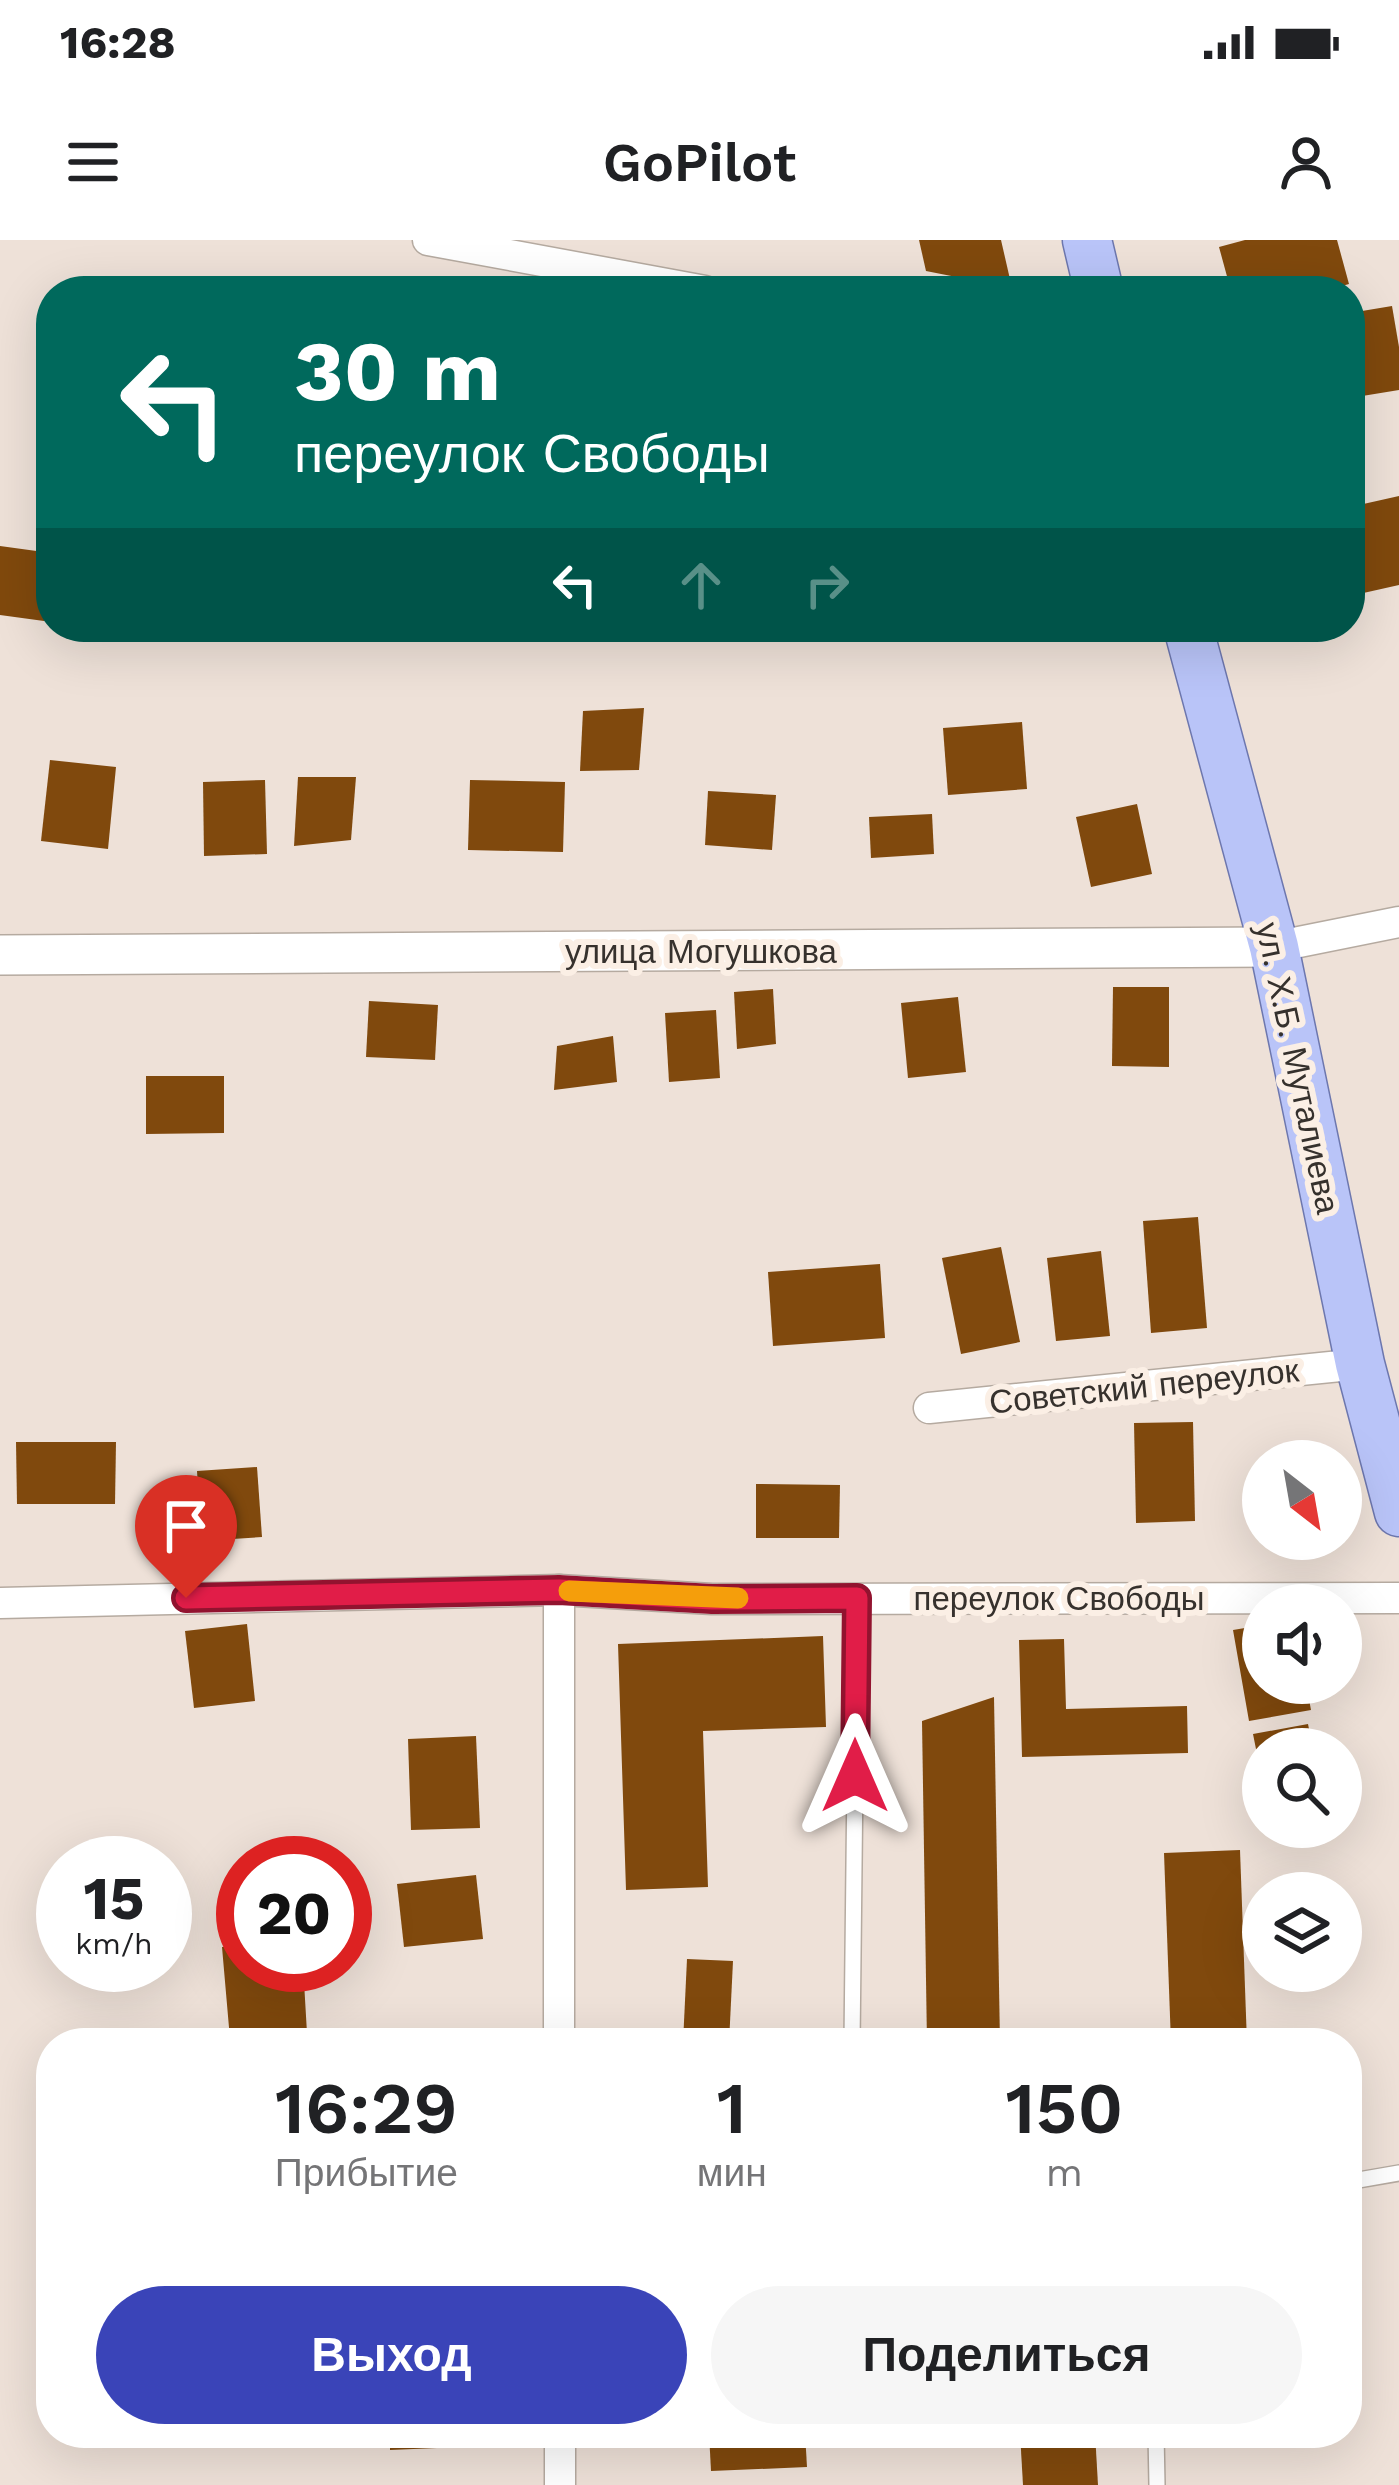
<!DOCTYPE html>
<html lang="ru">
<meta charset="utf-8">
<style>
:root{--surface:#fff;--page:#f6f6f6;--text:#202124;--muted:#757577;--accent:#3a44b8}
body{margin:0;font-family:"Work Sans",sans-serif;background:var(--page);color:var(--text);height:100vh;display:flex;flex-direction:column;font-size:45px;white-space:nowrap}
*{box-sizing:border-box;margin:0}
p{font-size:39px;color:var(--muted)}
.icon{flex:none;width:66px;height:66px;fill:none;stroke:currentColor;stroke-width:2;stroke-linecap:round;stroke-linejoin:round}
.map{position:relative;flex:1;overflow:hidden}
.details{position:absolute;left:36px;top:1788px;width:1326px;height:420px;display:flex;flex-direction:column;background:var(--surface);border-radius:48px;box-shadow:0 12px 48px #0002}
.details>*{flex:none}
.top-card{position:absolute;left:36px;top:36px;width:1329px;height:366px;border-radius:48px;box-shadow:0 12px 48px #0002;background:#00695c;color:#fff;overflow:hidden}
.needle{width:78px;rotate:149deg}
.tools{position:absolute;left:1242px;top:1200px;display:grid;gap:24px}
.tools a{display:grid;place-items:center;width:120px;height:120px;border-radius:50%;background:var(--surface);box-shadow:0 12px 48px #0002;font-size:60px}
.speed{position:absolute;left:36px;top:1596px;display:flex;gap:24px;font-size:60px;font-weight:700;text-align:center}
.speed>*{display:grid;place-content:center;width:156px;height:156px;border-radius:50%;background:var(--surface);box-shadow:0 12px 48px #0002;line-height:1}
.speed small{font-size:30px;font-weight:400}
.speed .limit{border:18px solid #d22;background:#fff;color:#111}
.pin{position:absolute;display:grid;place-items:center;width:102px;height:102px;color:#fff;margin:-123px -51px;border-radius:50% 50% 50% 0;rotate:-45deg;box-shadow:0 0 12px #0007}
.pin .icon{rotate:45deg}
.me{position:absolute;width:132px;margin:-66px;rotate:0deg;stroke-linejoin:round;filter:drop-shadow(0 0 9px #0008)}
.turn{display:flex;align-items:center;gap:42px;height:252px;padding:0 60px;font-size:54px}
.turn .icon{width:156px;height:156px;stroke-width:2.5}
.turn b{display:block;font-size:84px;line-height:102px}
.lanes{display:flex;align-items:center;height:114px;padding:0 60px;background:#0003;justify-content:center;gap:60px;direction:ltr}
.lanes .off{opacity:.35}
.eta{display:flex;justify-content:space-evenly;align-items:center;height:204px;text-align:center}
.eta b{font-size:72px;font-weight:600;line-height:84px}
.primary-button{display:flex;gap:24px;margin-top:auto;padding:24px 60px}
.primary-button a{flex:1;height:138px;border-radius:72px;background:var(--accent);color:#fff;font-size:48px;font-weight:600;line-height:138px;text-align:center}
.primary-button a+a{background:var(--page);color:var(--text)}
.status{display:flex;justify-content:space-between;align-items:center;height:84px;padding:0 60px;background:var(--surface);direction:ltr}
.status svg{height:33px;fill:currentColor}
header{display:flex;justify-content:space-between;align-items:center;height:156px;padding:0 60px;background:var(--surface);font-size:54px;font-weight:600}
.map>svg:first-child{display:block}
.building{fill:#80490d}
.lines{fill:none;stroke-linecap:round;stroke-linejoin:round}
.service-casing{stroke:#b5aaa0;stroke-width:18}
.minor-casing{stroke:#b5aaa0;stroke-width:33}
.tertiary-casing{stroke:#b5aaa0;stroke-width:42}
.primary-casing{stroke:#6d77ae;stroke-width:51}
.service{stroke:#fff;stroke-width:15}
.minor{stroke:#fff;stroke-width:30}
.tertiary{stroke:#fff;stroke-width:39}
.primary{stroke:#b9c4f8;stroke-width:48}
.route-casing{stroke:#92132f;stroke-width:30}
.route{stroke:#e11d48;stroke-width:21}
.slow{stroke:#f59e0b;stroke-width:21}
.labels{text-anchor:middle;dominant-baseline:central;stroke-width:12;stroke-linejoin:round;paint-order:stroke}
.street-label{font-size:33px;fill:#36312d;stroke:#fbefe5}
</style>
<div class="status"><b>16:28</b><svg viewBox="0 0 49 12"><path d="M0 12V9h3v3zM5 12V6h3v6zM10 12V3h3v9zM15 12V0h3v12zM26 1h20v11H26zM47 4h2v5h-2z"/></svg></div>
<header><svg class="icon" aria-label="menu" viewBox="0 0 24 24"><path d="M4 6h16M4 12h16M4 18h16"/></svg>GoPilot<svg class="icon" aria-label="person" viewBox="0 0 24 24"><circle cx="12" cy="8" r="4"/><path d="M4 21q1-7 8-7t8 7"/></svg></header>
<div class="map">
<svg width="1399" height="2245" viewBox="0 0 1399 2245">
<rect width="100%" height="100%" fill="#eee1d8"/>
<!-- building -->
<g class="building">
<path d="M919,0H1001L1012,48L926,31Z"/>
<path d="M1245,0H1337L1349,44L1324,51H1231L1219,7Z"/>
<path d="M330,38V51H269L268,40Z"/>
<path d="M1392,66L1399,107V150L1350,158V73Z"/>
<path d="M1399,256V345L1350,356V267Z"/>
<path d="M0,306L51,313L44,381L0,375Z"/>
<path d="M644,468L639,530L580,531L583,471Z"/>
<path d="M1022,482L1027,549L948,555L943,488Z"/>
<path d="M50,520L116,527L108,609L41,601Z"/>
<path d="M298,537H356L351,600L294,606Z"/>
<path d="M265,540L267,614L204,616L203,542Z"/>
<path d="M470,540L565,542L563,612L468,610Z"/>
<path d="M708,551L776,555L772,610L705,605Z"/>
<path d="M1137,564L1152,634L1091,647L1076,577Z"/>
<path d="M932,574L934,614L871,618L869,577Z"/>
<path d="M1113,747H1169V827L1112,826Z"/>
<path d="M773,749L776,804L737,809L734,752Z"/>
<path d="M958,757L966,832L908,838L901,763Z"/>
<path d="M369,761L438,765L435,820L366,817Z"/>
<path d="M716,770L720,838L669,842L665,773Z"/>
<path d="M613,796L617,842L554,850L557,806Z"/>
<path d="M146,836H224V893L146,894Z"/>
<path d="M1198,977L1207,1088L1151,1093L1143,981Z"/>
<path d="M1001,1007L1020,1102L961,1114L942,1018Z"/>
<path d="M1101,1011L1110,1096L1056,1101L1047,1018Z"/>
<path d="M880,1024L885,1098L773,1106L768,1032Z"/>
<path d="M1193,1182L1195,1281L1136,1283L1134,1183Z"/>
<path d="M16,1202H116L115,1264H17Z"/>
<path d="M257,1227L262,1297L201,1301L197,1231Z"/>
<path d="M756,1244L840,1245L839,1298H756Z"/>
<path d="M247,1384L255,1461L194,1468L185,1391Z"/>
<path d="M1263,1385V1443H1306L1311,1470L1249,1481L1233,1390Z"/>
<path d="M823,1396L826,1487L703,1491L708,1647L626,1650L618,1404Z"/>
<path d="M1064,1399L1066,1469L1187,1466L1188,1513L1022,1517L1019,1400Z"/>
<path d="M994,1457L1000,1803H927L922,1481Z"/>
<path d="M1308,1484L1313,1509H1263L1261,1534L1253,1494Z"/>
<path d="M476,1496L480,1588L411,1590L408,1499Z"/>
<path d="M1240,1610L1247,1803H1171L1164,1613Z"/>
<path d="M476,1635L483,1699L404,1707L397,1644Z"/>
<path d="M243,1705V1725H303L307,1793L230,1799L222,1707Z"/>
<path d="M687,1719L733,1721L729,1803H683Z"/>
<path d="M390,2193H483L484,2206L390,2210Z"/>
<path d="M709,2193H805L807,2227L711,2231Z"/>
<path d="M1020,2193H1095L1098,2245H1023Z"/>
</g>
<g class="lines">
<!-- service casing -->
<g class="service-casing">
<g id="service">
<path d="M852,1803L857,1358"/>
<path d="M1347,1942L1399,1933"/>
<path d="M1156,2193L1157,2245"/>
</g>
</g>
<!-- minor casing -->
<g class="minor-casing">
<g id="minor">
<path d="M428,0L705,51"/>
<path d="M1274,707L1399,682"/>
<path d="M929,1168L1360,1124"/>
<path d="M559,1350V1803"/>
<path d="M0,1363L559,1350L712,1359L1399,1358"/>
<path d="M560,2193V2245"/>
</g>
</g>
<!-- tertiary casing -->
<g class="tertiary-casing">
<path id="tertiary" d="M0,715L1274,707"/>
</g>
<!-- primary casing -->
<g class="primary-casing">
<g id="primary">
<path d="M1087,0L1099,51"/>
<path d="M1188,387L1274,707L1360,1124L1399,1272"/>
</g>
</g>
<!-- service -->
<use href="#service" class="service"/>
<!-- minor -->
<use href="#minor" class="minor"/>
<!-- tertiary -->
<use href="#tertiary" class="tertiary"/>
<!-- primary -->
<use href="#primary" class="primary"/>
</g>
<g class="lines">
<!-- route casing -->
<g class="route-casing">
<path id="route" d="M186,1358L559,1350L712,1359L857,1358L855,1536"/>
</g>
<!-- route -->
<use href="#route" class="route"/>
<!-- slow -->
<path class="slow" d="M569,1351L738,1358"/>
</g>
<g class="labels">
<!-- street labels -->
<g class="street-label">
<text x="701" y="711">улица Могушкова</text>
<text transform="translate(1298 828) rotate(78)">ул. Х.Б. Муталиева</text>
<text transform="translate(1144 1146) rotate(-6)">Советский переулок</text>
<text x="1059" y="1358">переулок Свободы</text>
</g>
</g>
</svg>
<div class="tools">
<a><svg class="needle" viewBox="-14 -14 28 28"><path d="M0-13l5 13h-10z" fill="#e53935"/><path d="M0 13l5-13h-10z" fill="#757577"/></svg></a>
<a><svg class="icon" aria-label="sound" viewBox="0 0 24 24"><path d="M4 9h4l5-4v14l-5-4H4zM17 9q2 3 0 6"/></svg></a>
<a><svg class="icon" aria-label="search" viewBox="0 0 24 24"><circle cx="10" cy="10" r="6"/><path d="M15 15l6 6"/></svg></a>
<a><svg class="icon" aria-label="layers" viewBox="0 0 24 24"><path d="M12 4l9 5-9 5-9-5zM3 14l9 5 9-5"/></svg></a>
</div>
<div class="speed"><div>15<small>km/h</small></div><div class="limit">20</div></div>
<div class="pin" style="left:186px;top:1358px;background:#d93025"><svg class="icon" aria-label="arrive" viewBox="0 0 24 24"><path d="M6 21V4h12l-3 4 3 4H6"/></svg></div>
<svg class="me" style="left:855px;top:1536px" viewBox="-20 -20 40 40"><path d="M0-17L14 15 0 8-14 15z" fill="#e11d48" stroke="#fff" stroke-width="4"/></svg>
<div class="top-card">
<div class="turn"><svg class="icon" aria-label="left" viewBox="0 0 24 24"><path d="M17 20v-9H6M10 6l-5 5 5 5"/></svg><div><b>30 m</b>переулок Свободы</div></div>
<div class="lanes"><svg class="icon" aria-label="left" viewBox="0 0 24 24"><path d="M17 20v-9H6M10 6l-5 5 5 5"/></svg><svg class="icon off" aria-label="ahead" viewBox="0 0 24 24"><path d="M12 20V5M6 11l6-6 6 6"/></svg><svg class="icon off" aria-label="right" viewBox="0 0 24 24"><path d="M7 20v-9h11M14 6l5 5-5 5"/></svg></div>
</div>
<section class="details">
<div class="eta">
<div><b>16:29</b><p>Прибытие</p></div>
<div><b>1</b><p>мин</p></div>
<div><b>150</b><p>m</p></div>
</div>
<div class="primary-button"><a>Выход</a><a>Поделиться</a></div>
</section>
</div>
